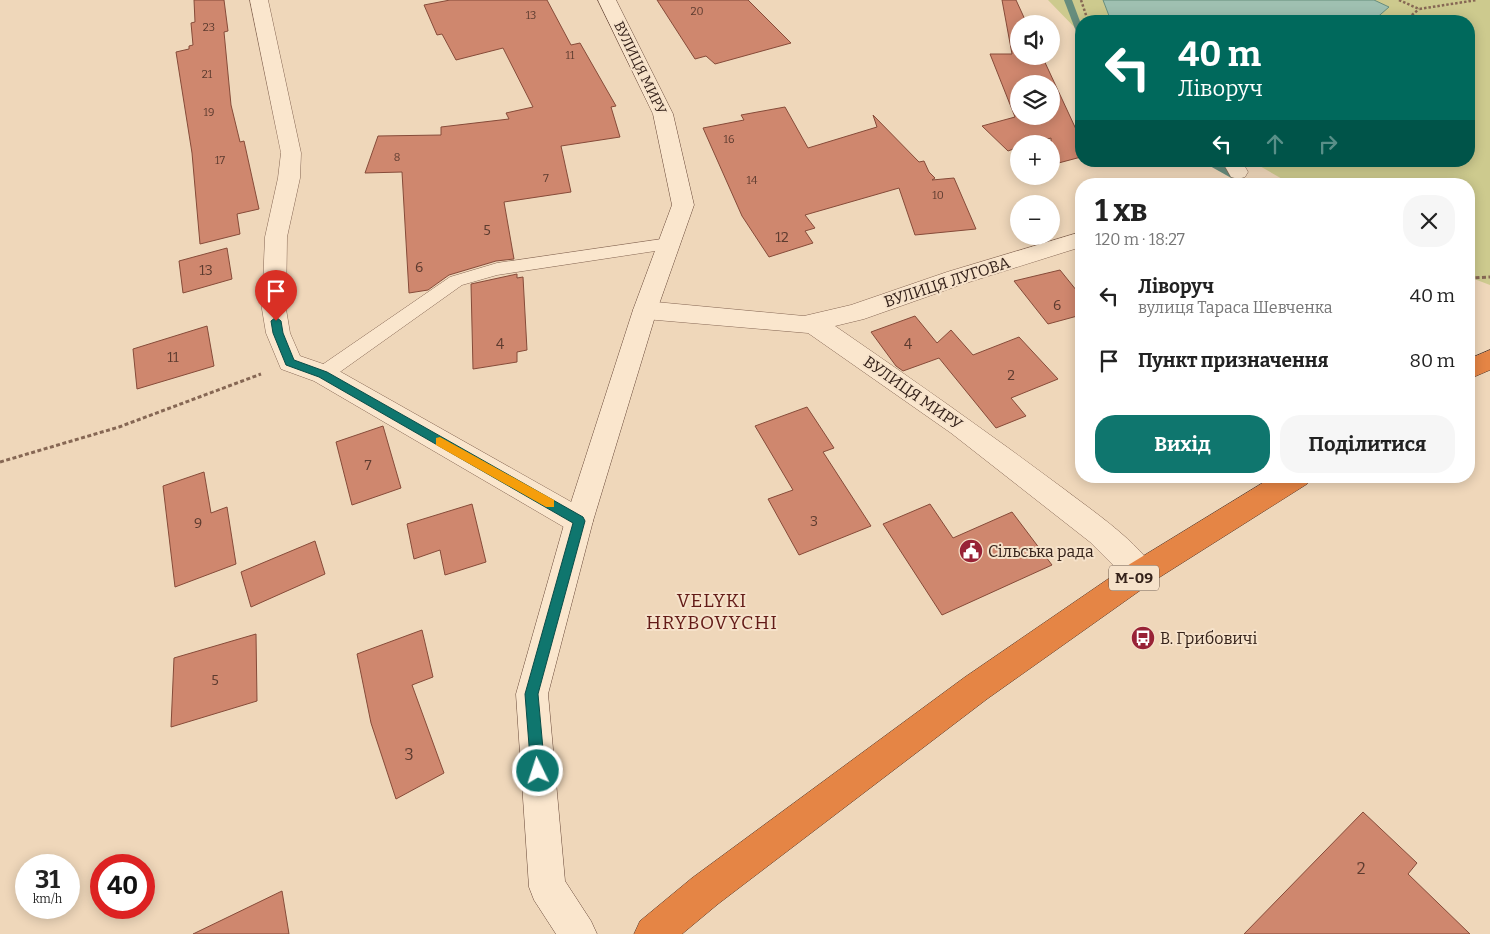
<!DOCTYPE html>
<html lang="uk">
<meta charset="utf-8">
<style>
:root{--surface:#fff;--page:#f6f6f6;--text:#222;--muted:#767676;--accent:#0f766e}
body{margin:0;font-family:Bitter,serif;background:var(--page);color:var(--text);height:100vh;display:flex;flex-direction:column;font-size:19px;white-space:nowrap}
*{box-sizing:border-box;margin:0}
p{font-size:16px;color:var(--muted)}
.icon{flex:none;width:28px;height:28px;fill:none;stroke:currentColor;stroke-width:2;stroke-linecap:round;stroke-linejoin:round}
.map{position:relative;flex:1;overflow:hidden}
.panel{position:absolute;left:1075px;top:178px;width:400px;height:305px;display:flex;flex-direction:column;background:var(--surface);border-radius:20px;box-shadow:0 2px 12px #0003}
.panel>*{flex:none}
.hud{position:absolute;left:1075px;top:15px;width:400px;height:152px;border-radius:20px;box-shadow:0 2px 12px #0003;background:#00695c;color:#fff;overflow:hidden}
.buttons{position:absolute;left:1010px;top:15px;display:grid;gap:10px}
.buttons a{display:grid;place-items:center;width:50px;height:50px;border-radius:50%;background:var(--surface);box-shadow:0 2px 12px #0003;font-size:25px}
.speed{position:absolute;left:15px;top:854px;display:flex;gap:10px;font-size:25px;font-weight:700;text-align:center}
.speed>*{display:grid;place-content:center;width:65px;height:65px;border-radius:50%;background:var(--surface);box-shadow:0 2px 12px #0003;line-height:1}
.speed small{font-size:12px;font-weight:400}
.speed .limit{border:8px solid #d22;background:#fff;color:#111}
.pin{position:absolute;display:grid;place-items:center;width:42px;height:42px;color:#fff;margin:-51px -21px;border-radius:50% 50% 50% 0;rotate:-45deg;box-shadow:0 0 5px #0007}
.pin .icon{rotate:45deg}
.me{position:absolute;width:55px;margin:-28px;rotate:356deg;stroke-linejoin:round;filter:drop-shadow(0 0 4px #0008)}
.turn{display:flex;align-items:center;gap:18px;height:105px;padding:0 20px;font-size:22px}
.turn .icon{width:65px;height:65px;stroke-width:2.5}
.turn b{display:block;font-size:35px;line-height:42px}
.lanes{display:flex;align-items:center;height:48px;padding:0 20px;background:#0003;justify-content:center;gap:25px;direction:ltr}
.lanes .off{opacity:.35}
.round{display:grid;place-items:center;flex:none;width:52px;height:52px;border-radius:20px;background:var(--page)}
.head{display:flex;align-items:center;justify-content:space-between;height:85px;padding:0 20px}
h1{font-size:30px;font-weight:700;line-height:38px}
.primary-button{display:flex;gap:10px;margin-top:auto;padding:10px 20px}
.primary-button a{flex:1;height:58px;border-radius:20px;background:var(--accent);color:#fff;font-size:20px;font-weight:700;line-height:58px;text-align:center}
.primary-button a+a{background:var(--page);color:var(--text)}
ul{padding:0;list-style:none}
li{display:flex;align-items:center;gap:15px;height:65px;padding:0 20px}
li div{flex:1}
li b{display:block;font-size:19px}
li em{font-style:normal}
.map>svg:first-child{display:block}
.green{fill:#cdca8e}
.water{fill:#9fc0b1;stroke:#678d7d}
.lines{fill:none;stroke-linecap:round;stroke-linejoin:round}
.stream{fill:#678d7d;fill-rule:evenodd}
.building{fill:#cf876e;stroke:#864b39;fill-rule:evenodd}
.lane-casing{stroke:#866754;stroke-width:1}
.street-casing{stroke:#866754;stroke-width:1}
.secondary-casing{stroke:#684838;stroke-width:1}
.highway-casing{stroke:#533629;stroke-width:1}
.path-far1{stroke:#866754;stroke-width:2.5;stroke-dasharray:2.5 2;stroke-linecap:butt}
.path{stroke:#866754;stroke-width:3;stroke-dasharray:4 2.5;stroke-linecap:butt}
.lane{fill:#fae6cd;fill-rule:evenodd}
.street{fill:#fae6cd;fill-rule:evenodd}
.secondary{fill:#fae6cd;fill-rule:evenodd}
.highway{fill:#e58545;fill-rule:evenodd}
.route{fill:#0f766e;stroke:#0a4d48}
.slow{fill:#f59e0b}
.labels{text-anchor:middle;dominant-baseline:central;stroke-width:4;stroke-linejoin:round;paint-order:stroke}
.far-number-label{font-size:11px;fill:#5c3b2f}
.far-street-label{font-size:14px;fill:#35221a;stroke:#f6e2ca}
.number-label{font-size:14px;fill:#5c3b2f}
.shield{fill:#f6e2ca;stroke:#6f5c4f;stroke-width:1}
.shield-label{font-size:15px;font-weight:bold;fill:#35221a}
.street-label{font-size:16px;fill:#35221a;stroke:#f6e2ca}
.poi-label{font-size:16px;fill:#35221a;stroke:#f6e2ca;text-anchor:start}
.near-number-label{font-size:16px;fill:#5c3b2f}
.quarter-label{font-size:19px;letter-spacing:1px;fill:#631b17;stroke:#f6e2ca}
</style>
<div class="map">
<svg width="1490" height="934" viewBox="0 0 1490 934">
<rect width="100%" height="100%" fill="#efd7ba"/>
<!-- green -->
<g class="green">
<path d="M1048,0H1103L1111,21H1081V34Z"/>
<path d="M1374,0H1490V285L1469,277V184H1291L1251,161H1469V21H1373L1376,19Z"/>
</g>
<!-- water -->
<path class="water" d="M1103,0H1374L1389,7L1373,21H1111Z"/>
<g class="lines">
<!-- stream -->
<g class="stream">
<path d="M1064,0H1072L1081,24V36L1077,34Z"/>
<path d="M1201,161H1214L1255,184H1242Z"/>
</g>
</g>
<!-- building -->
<g class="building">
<path d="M194,0H224L228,31L224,32L231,105L240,142L244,141L259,209L237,214L240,234L200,244L192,153L176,52L189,49V46L193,45L191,23L195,22Z"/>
<path d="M450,0H547L571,45L580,43L616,106L611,107L620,137L561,146L571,192L504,202L514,259L496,261L449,275L428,290L409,293L402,172L365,173L378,136L441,135V127L509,119L506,113L533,107L503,48L456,60L442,34L437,35L424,5Z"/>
<path d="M657,0H748L791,43L715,64L706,56L695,59Z"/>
<path d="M1002,0H1016L1027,24H1019V56H1042L1081,140V157L1051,165V138L1031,144H1019V147L1008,151L982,126L1015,117L990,54H1012ZM1019,84H1051V116H1019Z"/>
<path d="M785,107L808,148L877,127L873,115L919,162L924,161L929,172L935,178L932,180L954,178L976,229L915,235L899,188L805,215L815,228L805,231L813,243L769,257L742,216L703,128L744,120L741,115Z"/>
<path d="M227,248L232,279L183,293L179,261Z"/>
<path d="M1060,270L1081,296V315L1048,324L1014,281Z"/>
<path d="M517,274V278L523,277L527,350L517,352V362L473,369L471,284Z"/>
<path d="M915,316L937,343L951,330L973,355L1019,337L1058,379L1011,398L1026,416L996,428L939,358L903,371L896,366L871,332Z"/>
<path d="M207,326L214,366L137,389L133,349Z"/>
<path d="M807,407L834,448L823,452L871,526L799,555L768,499L793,490L755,426Z"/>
<path d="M383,426L401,488L352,505L336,442Z"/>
<path d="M204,472L211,513L227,507L236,564L175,587L163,486Z"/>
<path d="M472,504L486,562L445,575L440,550L414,559L407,524Z"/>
<path d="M930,504L953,538L1012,512L1052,565L942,615L883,524Z"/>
<path d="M315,541L325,574L251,607L241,572Z"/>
<path d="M422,630L433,677L412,685L444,773L396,799L371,723L357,654Z"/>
<path d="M256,634L257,701L171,727L174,658Z"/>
<path d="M1363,812L1417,863L1408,874L1470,934H1244Z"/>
<path d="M282,891L289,934H193Z"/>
</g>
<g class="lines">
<!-- lane casing -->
<g class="lane-casing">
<path id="lane" d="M669,238L675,240L678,244L675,248L497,275L462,285L330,379L323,381L316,379L313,374L316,369L450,277L497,263Z"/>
</g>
<!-- street casing -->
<g class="street-casing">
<g id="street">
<path d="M250,0H268L301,153L300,178L287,237L286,309L290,333L300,356L332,367L589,512L593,521L589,530L579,533L569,530L314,381L281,369L266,333L262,309L265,237L278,178L281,153Z"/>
<path d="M1222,161H1242L1248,172L1245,177L1238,179L1231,177Z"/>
<path d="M1081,232V247L963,284L864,319L835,326C912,379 989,433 1064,489C1090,509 1142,544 1156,573L1152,582L1141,586L1130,582L1090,542L951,433L808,333L645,319L637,316L633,310L637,304L645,301L804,316L851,305L947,272Z"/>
</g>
</g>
<!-- secondary casing -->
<g class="secondary-casing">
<path id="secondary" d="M598,0H616L673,114L694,205L657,310L593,521L548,694L565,881L591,921L597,934H556L534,900L529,887L516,694L565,521L633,310L672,205L653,114Z"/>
</g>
<!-- highway casing -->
<g class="highway-casing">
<g id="highway">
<path d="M1490,350V370L1469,379V359Z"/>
<path d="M1274,476H1311L1307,484L1152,582L987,699L718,904L682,934H634L640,921L692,878L965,677L1130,564Z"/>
</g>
</g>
<!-- path-far1 -->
<g class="path-far1">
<path d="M1081,0L1088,21"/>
<path d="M1399,0L1419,9L1477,0"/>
<path d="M1405,21L1419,9"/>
</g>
<!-- path -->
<g class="path">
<path d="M1469,278L1490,277"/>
<path d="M0,462L119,427L261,374"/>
</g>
<!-- lane -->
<use href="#lane" class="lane"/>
<!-- street -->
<use href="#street" class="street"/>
<!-- secondary -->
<use href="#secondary" class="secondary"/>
<!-- highway -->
<use href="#highway" class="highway"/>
</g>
<!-- route -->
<path class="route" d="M276,317L281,321L283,333L294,360L327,372L583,517L585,521L538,694L545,771L543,776L538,778L533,776L531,771L525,694L573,523L319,377L286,365L273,333L271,321Z"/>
<!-- slow -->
<path class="slow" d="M440,437L554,500V507H546L436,445V438Z"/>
<!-- icons -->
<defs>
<g id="civic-disc" transform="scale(1.25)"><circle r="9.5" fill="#982236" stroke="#f6e2ca"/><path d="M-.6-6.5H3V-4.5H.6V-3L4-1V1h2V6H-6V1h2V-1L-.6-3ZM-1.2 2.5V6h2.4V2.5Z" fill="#fff"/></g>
<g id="bus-disc" transform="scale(1.25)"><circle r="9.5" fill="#982236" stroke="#f6e2ca"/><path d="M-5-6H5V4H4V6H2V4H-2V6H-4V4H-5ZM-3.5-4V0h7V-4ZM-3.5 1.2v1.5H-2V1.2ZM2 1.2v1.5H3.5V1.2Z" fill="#fff"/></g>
</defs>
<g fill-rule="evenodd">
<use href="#civic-disc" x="971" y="551"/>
<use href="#bus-disc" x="1143" y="638"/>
</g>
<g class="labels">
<!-- far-number labels -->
<g class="far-number-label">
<text x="697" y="11">20</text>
<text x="531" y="15">13</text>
<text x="209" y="27">23</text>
<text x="570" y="55">11</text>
<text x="207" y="74">21</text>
<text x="209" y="112">19</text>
<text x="729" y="139">16</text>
<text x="397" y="157">8</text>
<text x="220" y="160">17</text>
<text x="546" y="178">7</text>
<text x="752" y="180">14</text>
<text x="938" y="195">10</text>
</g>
<!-- far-street labels -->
<g class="far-street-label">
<text transform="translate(640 68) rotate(64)">ВУЛИЦЯ МИРУ</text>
</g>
<!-- number labels -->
<g class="number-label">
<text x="487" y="230">5</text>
<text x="782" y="237">12</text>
<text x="419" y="267">6</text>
<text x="206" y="270">13</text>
<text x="1057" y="305">6</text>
<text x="500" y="344">4</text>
<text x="908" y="344">4</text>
<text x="173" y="357">11</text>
<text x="1011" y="375">2</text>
<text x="368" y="465">7</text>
<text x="814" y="521">3</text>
<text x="198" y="523">9</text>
<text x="215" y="680">5</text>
</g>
<!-- shield labels -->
<rect class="shield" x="1109" y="565.5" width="50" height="25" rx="4"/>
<g class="shield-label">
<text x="1134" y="578">М-09</text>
</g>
<!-- street labels -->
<g class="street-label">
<text transform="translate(947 282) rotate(-18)">ВУЛИЦЯ ЛУГОВА</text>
<text transform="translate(913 393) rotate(35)">ВУЛИЦЯ МИРУ</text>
</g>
<!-- poi labels -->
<g class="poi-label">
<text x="988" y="551">Сільська рада</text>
<text x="1160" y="638">В. Грибовичі</text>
</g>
<!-- near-number labels -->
<g class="near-number-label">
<text x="409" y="754">3</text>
<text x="1361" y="868">2</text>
</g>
<!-- quarter labels -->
<g class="quarter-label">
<text x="712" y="600">VELYKI<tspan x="712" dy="22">HRYBOVYCHI</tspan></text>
</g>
</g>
</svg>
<div class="buttons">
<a><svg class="icon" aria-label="sound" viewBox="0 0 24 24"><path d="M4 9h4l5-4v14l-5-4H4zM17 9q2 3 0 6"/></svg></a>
<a><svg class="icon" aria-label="layers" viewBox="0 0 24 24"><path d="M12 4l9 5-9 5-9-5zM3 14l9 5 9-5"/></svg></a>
<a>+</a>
<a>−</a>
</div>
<div class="speed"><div>31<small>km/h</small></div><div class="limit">40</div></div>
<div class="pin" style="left:276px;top:321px;background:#d93025"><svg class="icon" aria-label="arrive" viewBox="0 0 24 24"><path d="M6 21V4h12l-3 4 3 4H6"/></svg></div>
<svg class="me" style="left:538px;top:771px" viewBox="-20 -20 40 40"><circle r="17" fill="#0f766e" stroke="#fff" stroke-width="3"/><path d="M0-11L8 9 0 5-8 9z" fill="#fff"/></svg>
<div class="hud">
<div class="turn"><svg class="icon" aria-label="left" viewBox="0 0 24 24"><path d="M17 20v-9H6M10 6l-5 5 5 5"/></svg><div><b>40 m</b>Ліворуч</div></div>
<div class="lanes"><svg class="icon" aria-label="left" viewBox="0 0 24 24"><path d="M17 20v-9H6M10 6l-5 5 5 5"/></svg><svg class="icon off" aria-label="ahead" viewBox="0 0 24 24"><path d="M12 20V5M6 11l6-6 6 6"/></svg><svg class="icon off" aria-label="right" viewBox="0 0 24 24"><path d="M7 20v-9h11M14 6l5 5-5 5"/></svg></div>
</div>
<section class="panel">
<div class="head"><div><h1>1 хв</h1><p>120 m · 18:27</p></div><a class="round"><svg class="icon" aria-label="close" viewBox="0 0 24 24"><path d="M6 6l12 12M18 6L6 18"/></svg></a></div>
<ul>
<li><svg class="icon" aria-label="left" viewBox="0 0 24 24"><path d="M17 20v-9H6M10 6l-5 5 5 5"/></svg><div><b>Ліворуч</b><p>вулиця Тараса Шевченка</p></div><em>40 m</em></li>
<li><svg class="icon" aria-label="arrive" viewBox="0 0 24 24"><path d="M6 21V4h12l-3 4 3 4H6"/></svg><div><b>Пункт призначення</b></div><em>80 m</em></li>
</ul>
<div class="primary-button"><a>Вихід</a><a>Поділитися</a></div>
</section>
</div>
